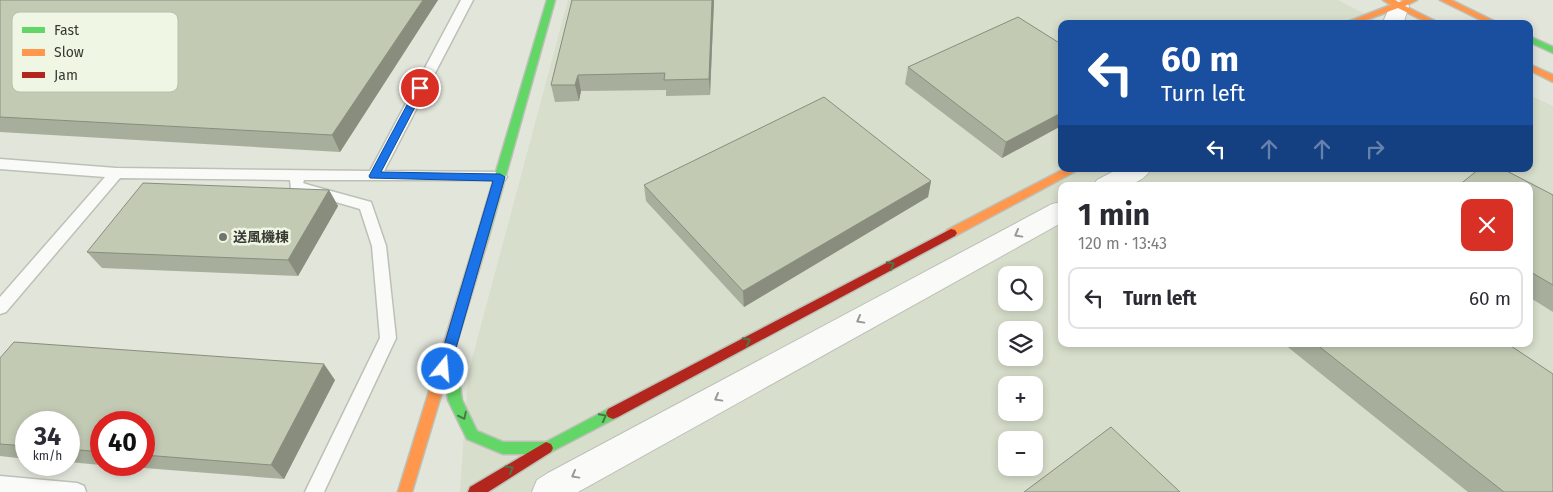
<!DOCTYPE html>
<meta charset="utf-8">
<style>
:root{--surface:#fff;--page:#f2f2f3;--text:#2b2b33;--muted:#7c7c81;--line:#e1e1e2}
body{margin:0;font-family:"Fira Sans","Noto Sans JP",sans-serif;background:var(--page);color:var(--text);height:100vh;display:flex;flex-direction:column;font-size:19px;white-space:nowrap}
*{box-sizing:border-box;margin:0}
p{font-size:16px;color:var(--muted)}
.icon{flex:none;width:28px;height:28px;fill:none;stroke:currentColor;stroke-width:2;stroke-linecap:round;stroke-linejoin:round}
.map{position:relative;flex:1;overflow:hidden}
.panel{position:absolute;left:1058px;top:182px;width:475px;height:165px;display:flex;flex-direction:column;background:var(--surface);border-radius:10px;box-shadow:0 2px 8px #0003}
.panel>*{flex:none}
.guide{position:absolute;left:1058px;top:20px;width:475px;height:152px;border-radius:10px;box-shadow:0 2px 8px #0003;background:#1a4fa0;color:#fff;overflow:hidden}
.fabs{position:absolute;left:998px;top:266px;display:grid;gap:10px}
.fabs a{display:grid;place-items:center;width:45px;height:45px;border-radius:10px;background:var(--surface);box-shadow:0 2px 8px #0003;font-size:25px}
.speed{position:absolute;left:15px;top:411px;display:flex;gap:10px;font-size:25px;font-weight:700;text-align:center}
.speed>*{display:grid;place-content:center;width:65px;height:65px;border-radius:50%;background:var(--surface);box-shadow:0 2px 8px #0003;line-height:1}
.speed small{font-size:12px;font-weight:400}
.speed .limit{border:8px solid #d22;background:#fff;color:#111}
.pin{position:absolute;display:grid;place-items:center;width:42px;height:42px;color:#fff;margin:-21px;border:2px solid #fff;border-radius:50%;box-shadow:0 1px 5px #0007}
.me{position:absolute;width:55px;margin:-28px;rotate:17deg;stroke-linejoin:round;filter:drop-shadow(0 0 4px #0008)}
.turn{display:flex;align-items:center;gap:18px;height:105px;padding:0 20px;font-size:22px}
.turn .icon{width:65px;height:65px;stroke-width:2.5}
.turn b{display:block;font-size:35px;line-height:42px}
.lanes{display:flex;align-items:center;height:48px;padding:0 20px;background:#0003;justify-content:center;gap:25px;direction:ltr}
.lanes .off{opacity:.35}
.round{display:grid;place-items:center;flex:none;width:52px;height:52px;border-radius:10px;background:var(--page)}
.overview{display:flex;align-items:center;justify-content:space-between;height:85px;padding:0 20px}
h1{font-size:30px;font-weight:700;line-height:38px}
ul{padding:0;list-style:none}
li{display:flex;align-items:center;gap:15px;height:62px;margin:0 10px 8px;padding:0 10px;border:2px solid var(--line);border-radius:10px}
li div{flex:1}
li b{display:block;font-size:19px}
li em{font-style:normal}
.map>svg:first-child{display:block}
.built{fill:#d7decb;fill-rule:evenodd}
.lines{fill:none;stroke-linecap:round;stroke-linejoin:round}
.lane-casing{stroke:#bdc0b7;stroke-width:3}
.street-casing{stroke:#bdc0b7;stroke-width:2}
.fast-casing{stroke:#bdc0b7;stroke-width:3}
.slow-casing{stroke:#bdc0b7;stroke-width:3}
.jam-casing{stroke:#bdc0b7;stroke-width:3}
.lane{fill:#fafbf9;fill-rule:evenodd}
.street{fill:#fafbf9;fill-rule:evenodd}
.fast{fill:#63d668;fill-rule:evenodd}
.slow{fill:#ff974d;fill-rule:evenodd}
.jam{fill:#b3261e;fill-rule:evenodd}
.wall{fill:#a7ae9b}
.shaded-wall{fill:#888d7e}
.building{fill:#c2cab4;stroke:#888d7e}
.oneway{stroke:#989a96}
.oneway2{stroke:#497848}
.route{fill:#1a73e8;stroke:#114b97}
.poi-dot{fill:#72756d;stroke:#eff7e4;stroke-width:2}
.labels{text-anchor:middle;dominant-baseline:central;stroke-width:5;stroke-linejoin:round;paint-order:stroke}
.poi-label{font-size:14px;font-weight:bold;fill:#373932;stroke:#eff7e4;text-anchor:start}
.key{fill:#eff7e4;stroke:#b8beaf;stroke-width:1}
.key-label{font-size:14px;fill:#373932}
</style>
<div class="map">
<svg width="1553" height="492" viewBox="0 0 1553 492">
<rect width="100%" height="100%" fill="#e1e5da"/>
<!-- built -->
<path class="built" d="M568,0H1338L1384,24H1061V169H1529V95L1553,106V492H460L468,374ZM1061,186H1529V344H1061ZM1006,275H1034V302H1006ZM1006,330H1034V358H1006ZM1006,385H1034V412H1006ZM1006,440H1034V468H1006Z"/>
<g class="lines">
<!-- lane casing -->
<g class="lane-casing">
<g id="lane">
<path d="M461,0H473L384,171L500,172L505,174L507,177L505,180H304L303,183L309,185L371,202L386,246L396,338L324,492H305L380,338L372,246L360,209L291,189L290,180L120,178L6,312L0,314V297L105,177L0,169V159L116,168L370,171Z"/>
<path d="M0,476L77,483L84,486L86,492H0Z"/>
</g>
</g>
<!-- street casing -->
<g class="street-casing">
<g id="street">
<path d="M1398,0L1406,2L1409,6L1403,24H1382L1392,2Z"/>
<path d="M1118,169H1151C1139,189 1114,186 1093,186L1097,180Z"/>
<path d="M1061,202V223L578,492H532L537,480L548,473L1052,204Z"/>
</g>
</g>
<!-- fast casing -->
<g class="fast-casing">
<g id="fast">
<path d="M547,0H555L488,239L482,243L476,239Z"/>
<path d="M1529,36L1553,47V53L1529,42Z"/>
<path d="M449,347L453,348L455,352L462,400L477,431L503,442H546L608,409L613,407L618,409L620,413L618,417L547,454H503L498,452L467,439L448,400L443,352L445,348Z"/>
</g>
</g>
<!-- slow casing -->
<g class="slow-casing">
<g id="slow">
<path d="M1383,0H1394L1399,2L1405,0H1417L1405,6L1441,24H1430L1398,8L1355,24H1342L1391,5Z"/>
<path d="M1440,0H1451L1500,24H1489Z"/>
<path d="M1529,64L1553,75V82L1529,70Z"/>
<path d="M1064,169H1077L1076,171L955,236H947L945,233L947,230Z"/>
<path d="M482,235L488,239L412,492H398L476,239Z"/>
</g>
</g>
<!-- jam casing -->
<g class="jam-casing">
<g id="jam">
<path d="M951,229L955,230L957,233L955,236L618,417L613,419L608,417L606,413L608,409Z"/>
<path d="M546,442L551,444L553,448L551,452L488,492H468L470,487Z"/>
</g>
</g>
<!-- lane -->
<use href="#lane" class="lane"/>
<!-- street -->
<use href="#street" class="street"/>
<!-- fast -->
<use href="#fast" class="fast"/>
<!-- slow -->
<use href="#slow" class="slow"/>
<!-- jam -->
<use href="#jam" class="jam"/>
</g>
<!-- wall -->
<g class="wall">
<path d="M0,0H438L340,152L0,132Z"/>
<path d="M572,0H714L710,95L666,96V90L581,91L579,101L555,102L551,85Z"/>
<path d="M1061,44V126L1002,158L905,84L908,67Z"/>
<path d="M931,181L928,197L744,307L646,201L644,185Z"/>
<path d="M1529,186L1553,195V312L1529,297Z"/>
<path d="M329,190L338,206L298,276L102,268L87,252Z"/>
<path d="M1284,344H1508L1553,492H1468Z"/>
<path d="M0,358L335,380L284,479L106,465H144V422H101V465L69,462V422H26V459L0,456Z"/>
</g>
<!-- shaded-wall -->
<g class="shaded-wall">
<path d="M423,0H438L340,152L332,135Z"/>
<path d="M712,0H714L710,95L709,79Z"/>
<path d="M578,75L581,91L579,101L575,85Z"/>
<path d="M1061,113V126L1002,158L1006,142Z"/>
<path d="M931,181L928,197L744,307L743,291Z"/>
<path d="M329,190L338,206L298,276L288,260Z"/>
<path d="M324,364L335,380L284,479L271,465Z"/>
</g>
<!-- building -->
<g class="building">
<path d="M0,0H423L332,135L0,117Z"/>
<path d="M572,0H712L709,79L664,80L665,73L578,75L575,85H551Z"/>
<path d="M1018,17L1061,44V113L1006,142L908,67Z"/>
<path d="M824,97L931,181L743,291L644,185Z"/>
<path d="M1479,169H1503L1553,195V285L1529,271V186H1458Z"/>
<path d="M143,183L329,190L288,260L87,252Z"/>
<path d="M14,342L324,364L271,465L144,455V422H101V452L69,449V422H26V446L0,444V358Z"/>
<path d="M1316,344H1508L1553,374V492H1504Z"/>
<path d="M1111,427L1180,492H1024Z"/>
</g>
<!-- one-way arrows -->
<defs><path id="oneway-chevron" d="M-2-3.5L2.5 0L-2 3.5" fill="none" stroke-width="1.6" stroke-linecap="round" stroke-linejoin="round" transform="scale(1.25)"/></defs>
<g class="oneway">
<use href="#oneway-chevron" transform="translate(1018 234) rotate(151)"/>
<use href="#oneway-chevron" transform="translate(860 320) rotate(151)"/>
<use href="#oneway-chevron" transform="translate(718 398) rotate(151)"/>
<use href="#oneway-chevron" transform="translate(575 475) rotate(151)"/>
</g>
<g class="oneway2">
<use href="#oneway-chevron" transform="translate(891 265) rotate(-28)"/>
<use href="#oneway-chevron" transform="translate(747 341) rotate(-28)"/>
<use href="#oneway-chevron" transform="translate(463 416) rotate(64)"/>
<use href="#oneway-chevron" transform="translate(603 417) rotate(-28)"/>
<use href="#oneway-chevron" transform="translate(510 469) rotate(-30)"/>
</g>
<!-- route -->
<path class="route" d="M420,85L425,88L381,172L500,174L505,177L450,369L443,375L437,369L493,181L370,178L369,176L416,88Z"/>
<!-- markers -->
<circle class="poi-dot" cx="223" cy="237" r="5"/>
<g class="labels">
<!-- poi labels -->
<g class="poi-label">
<text x="233" y="237">送風機棟</text>
</g>
</g>
<!-- legend -->
<rect x="12" y="12" width="166" height="80" rx="8" class="key"/>
<rect x="22" y="27" width="23" height="6" fill="#63d668"/>
<rect x="22" y="49" width="23" height="7" fill="#ff974d"/>
<rect x="22" y="72" width="23" height="6" fill="#b3261e"/>
<g class="key-label">
<text x="54" y="35">Fast</text>
<text x="54" y="57">Slow</text>
<text x="54" y="80">Jam</text>
</g>
</svg>
<div class="fabs">
<a><svg class="icon" aria-label="search" viewBox="0 0 24 24"><circle cx="10" cy="10" r="6"/><path d="M15 15l6 6"/></svg></a>
<a><svg class="icon" aria-label="layers" viewBox="0 0 24 24"><path d="M12 4l9 5-9 5-9-5zM3 14l9 5 9-5"/></svg></a>
<a>+</a>
<a>−</a>
</div>
<div class="speed"><div>34<small>km/h</small></div><div class="limit">40</div></div>
<div class="pin" style="left:420px;top:88px;background:#d93025"><svg class="icon" aria-label="arrive" viewBox="0 0 24 24"><path d="M6 21V4h12l-3 4 3 4H6"/></svg></div>
<svg class="me" style="left:443px;top:369px" viewBox="-20 -20 40 40"><circle r="17" fill="#1a73e8" stroke="#fff" stroke-width="3"/><path d="M0-11L8 9 0 5-8 9z" fill="#fff"/></svg>
<div class="guide">
<div class="turn"><svg class="icon" aria-label="left" viewBox="0 0 24 24"><path d="M17 20v-9H6M10 6l-5 5 5 5"/></svg><div><b>60 m</b>Turn left</div></div>
<div class="lanes"><svg class="icon" aria-label="left" viewBox="0 0 24 24"><path d="M17 20v-9H6M10 6l-5 5 5 5"/></svg><svg class="icon off" aria-label="ahead" viewBox="0 0 24 24"><path d="M12 20V5M6 11l6-6 6 6"/></svg><svg class="icon off" aria-label="ahead" viewBox="0 0 24 24"><path d="M12 20V5M6 11l6-6 6 6"/></svg><svg class="icon off" aria-label="right" viewBox="0 0 24 24"><path d="M7 20v-9h11M14 6l5 5-5 5"/></svg></div>
</div>
<section class="panel">
<div class="overview"><div><h1>1 min</h1><p>120 m · 13:43</p></div><a class="round" style="background:#d93025;color:#fff"><svg class="icon" aria-label="close" viewBox="0 0 24 24"><path d="M6 6l12 12M18 6L6 18"/></svg></a></div>
<ul>
<li><svg class="icon" aria-label="left" viewBox="0 0 24 24"><path d="M17 20v-9H6M10 6l-5 5 5 5"/></svg><div><b>Turn left</b></div><em>60 m</em></li>
</ul>
</section>
</div>
